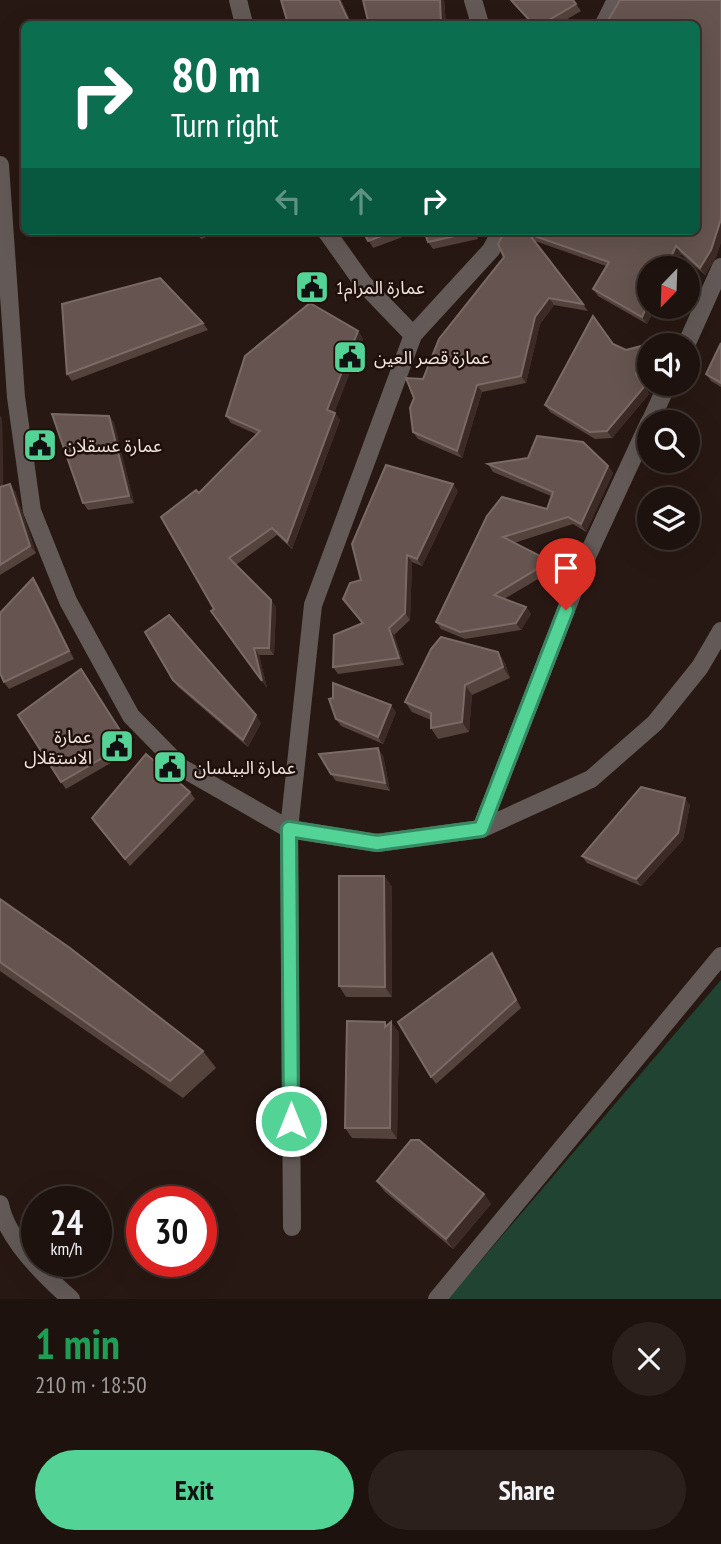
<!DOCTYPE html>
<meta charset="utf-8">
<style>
:root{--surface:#1e120e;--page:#2b201c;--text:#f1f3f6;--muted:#a19e9e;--line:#3c322e;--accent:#53d396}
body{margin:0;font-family:"PT Sans Narrow","Noto Sans Arabic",sans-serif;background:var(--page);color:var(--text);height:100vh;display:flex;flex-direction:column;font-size:26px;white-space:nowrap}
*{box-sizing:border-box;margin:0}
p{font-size:23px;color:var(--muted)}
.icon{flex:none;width:38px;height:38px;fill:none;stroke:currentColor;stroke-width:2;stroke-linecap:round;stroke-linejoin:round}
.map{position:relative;height:1299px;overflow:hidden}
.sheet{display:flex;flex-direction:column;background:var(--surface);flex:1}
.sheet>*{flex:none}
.guide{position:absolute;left:21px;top:21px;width:679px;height:214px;border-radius:10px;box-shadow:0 7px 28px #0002,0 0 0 2px var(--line);background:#0b6e4f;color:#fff;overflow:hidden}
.needle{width:46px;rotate:203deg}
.fabs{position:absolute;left:637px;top:256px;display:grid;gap:14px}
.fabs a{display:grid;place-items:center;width:63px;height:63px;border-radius:50%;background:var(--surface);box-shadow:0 7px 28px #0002,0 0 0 2px var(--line);font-size:35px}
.speed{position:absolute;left:21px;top:1186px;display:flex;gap:14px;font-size:35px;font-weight:700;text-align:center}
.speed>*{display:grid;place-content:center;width:91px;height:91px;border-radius:50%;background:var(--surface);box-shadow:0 7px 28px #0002,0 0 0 2px var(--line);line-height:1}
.speed small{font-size:18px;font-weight:400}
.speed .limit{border:10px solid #d22;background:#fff;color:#111}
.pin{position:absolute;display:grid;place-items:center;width:60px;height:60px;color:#fff;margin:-72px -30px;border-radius:50% 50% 50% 0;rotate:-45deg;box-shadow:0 0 7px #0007}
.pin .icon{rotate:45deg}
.me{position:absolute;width:77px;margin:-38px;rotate:0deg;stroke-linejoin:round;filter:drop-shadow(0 0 5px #0008)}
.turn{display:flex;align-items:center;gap:24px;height:147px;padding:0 35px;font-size:32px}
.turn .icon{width:91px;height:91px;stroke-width:2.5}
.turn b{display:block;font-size:49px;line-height:60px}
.lanes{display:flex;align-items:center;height:66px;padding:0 35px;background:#0003;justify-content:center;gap:35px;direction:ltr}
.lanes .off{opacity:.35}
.round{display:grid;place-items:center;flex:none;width:74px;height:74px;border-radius:37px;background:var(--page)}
.overview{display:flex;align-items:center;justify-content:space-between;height:119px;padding:0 35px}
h1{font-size:42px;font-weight:600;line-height:52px;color:#1e9e55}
.primary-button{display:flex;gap:14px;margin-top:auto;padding:14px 35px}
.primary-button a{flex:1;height:80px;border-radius:42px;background:var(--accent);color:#111;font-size:28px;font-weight:600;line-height:80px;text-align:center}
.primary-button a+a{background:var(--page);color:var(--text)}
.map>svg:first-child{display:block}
.green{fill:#204431}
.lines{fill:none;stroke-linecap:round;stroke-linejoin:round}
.minor{stroke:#635a57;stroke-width:18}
.wall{fill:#54423d}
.shaded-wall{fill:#3b2a25}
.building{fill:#65544f;stroke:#7a6a66;stroke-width:2}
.route-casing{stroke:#368962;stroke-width:18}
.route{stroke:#53d396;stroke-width:12}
.labels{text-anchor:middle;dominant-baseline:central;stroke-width:5;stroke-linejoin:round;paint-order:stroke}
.poi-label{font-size:18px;fill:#f0e4e0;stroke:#1e0f0a;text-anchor:start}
</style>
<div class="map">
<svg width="721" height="1299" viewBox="0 0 721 1299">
<rect width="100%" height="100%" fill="#281813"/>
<!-- green -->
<path class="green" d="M721,980V1299H448Z"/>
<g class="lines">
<!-- minor -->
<g class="minor">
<path d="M238,0L244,24"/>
<path d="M473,0L480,24"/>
<path d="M604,24L616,0"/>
<path d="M0,165L16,397L32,511L68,601L131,716L182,768L289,829L377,843L481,829L585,561L649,423"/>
<path d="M326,231L363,283L413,335"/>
<path d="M686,345L721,267"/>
<path d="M650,422L668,383"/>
<path d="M481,829L591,779L655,723L700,667L721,631"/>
<path d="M0,1204C6,1238 46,1277 71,1299"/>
<path d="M292,1227L289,829L313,605L413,335L491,250L501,231"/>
<path d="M437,1299L721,956"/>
</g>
</g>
<!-- wall -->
<g class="wall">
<path d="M281,0H341L352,24H288Z"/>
<path d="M363,0H444L446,24H370L368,21Z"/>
<path d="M510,0H573L581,11L559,24H532Z"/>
<path d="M721,0V242L716,257L705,275L681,254L649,306H656L647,324L598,296L593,289L606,266L535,241L588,311L554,305L540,324L526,383L482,392L462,458L418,439L413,432L423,379L504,257L505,231H696Z"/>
<path d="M195,231H224L201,239Z"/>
<path d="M363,231H419L373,248Z"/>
<path d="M475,231L478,239L433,249L428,242Z"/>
<path d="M203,323L208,330L72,381L67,374Z"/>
<path d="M358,331L363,339L334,413L340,420L292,549L277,535L236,565L271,600L276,607L274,655H259L267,688L211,611L214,609L199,493L256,434L231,423L226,416Z"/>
<path d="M721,343V387L711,381L706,374Z"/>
<path d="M613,344L626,350L645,345L649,350V355L641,381L649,394L612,438L595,439L550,412L545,405Z"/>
<path d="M0,416L2,419L3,486L15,491L36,553L0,575Z"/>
<path d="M109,416L114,423L134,503L88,510L83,503Z"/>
<path d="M488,464L608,466L613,473L586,532L573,524L514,543L550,561L555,569L504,599L526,607L531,614L521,630L465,639L441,629L436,622L487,516L547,509L551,496L493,472Z"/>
<path d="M458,491L422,566L412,562L410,620L394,635L404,665L338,674L333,667L362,624L343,599L361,580Z"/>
<path d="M33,578L38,585L74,659L9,689L4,682Z"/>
<path d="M498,652L505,663L510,678L472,695L469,732L438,739L431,728V720L412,712L405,702Z"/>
<path d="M81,669L133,750L66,789L61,782Z"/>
<path d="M173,680L261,723L248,747L178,687Z"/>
<path d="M396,712L383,744L341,726L336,719Z"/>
<path d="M383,755L390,791L336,781L331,774Z"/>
<path d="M190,792L195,799L130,866L92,818Z"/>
<path d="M690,805L683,840L641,886L587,863L582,856Z"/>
<path d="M384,876L392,887V997H346L339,986Z"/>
<path d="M0,899L203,1051L216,1068L183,1098L0,971Z"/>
<path d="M497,960L521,1008L436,1084L431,1077Z"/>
<path d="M387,1025L399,1032L397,1139L352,1138L345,1128Z"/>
<path d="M377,1181L484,1194L491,1204L453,1249L384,1191Z"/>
</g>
<!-- shaded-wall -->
<g class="shaded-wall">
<path d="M339,0H341L352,24L349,22Z"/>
<path d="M440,0H444L446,24H441Z"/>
<path d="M721,219V242L716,257L705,275L700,268Z"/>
<path d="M676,246L681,254L674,268H666Z"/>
<path d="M549,298L554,305L540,324L526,383L521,376L535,317Z"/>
<path d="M649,302V306H656L647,324L642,317Z"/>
<path d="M358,331L363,339L332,418L327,410Z"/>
<path d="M645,345L649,350V355L641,381L649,394L612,438L607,431L636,374Z"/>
<path d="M477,385L482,392L462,458L457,451Z"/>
<path d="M335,413L340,420L292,549L287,542Z"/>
<path d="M0,416L2,419L3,494L0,490Z"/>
<path d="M109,416L114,423L134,503L129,496Z"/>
<path d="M608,466L613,473L586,532L581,524Z"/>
<path d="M10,484L15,491L36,553L30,546Z"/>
<path d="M453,484L458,491L422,566L417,559Z"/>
<path d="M407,555L412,562L410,620L405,613Z"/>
<path d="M33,578L38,585L74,659L69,651Z"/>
<path d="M271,600L276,607L274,655L269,648Z"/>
<path d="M526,607L531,614L521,630L516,623Z"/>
<path d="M389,628L394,635L404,665L399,658Z"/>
<path d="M254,648L259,655L267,688L262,681Z"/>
<path d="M498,652L505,663L510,678L503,667Z"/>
<path d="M465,685L472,695L469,732L462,722Z"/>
<path d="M391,705L396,712L383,744L378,737Z"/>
<path d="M256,715L261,723L248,747L243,740Z"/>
<path d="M378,748L383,755L390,791L385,783Z"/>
<path d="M685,798L690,805L683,840L641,886L636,879Z"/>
<path d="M384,876L392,887V997L385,987Z"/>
<path d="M492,953L497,960L521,1008L516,1000Z"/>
<path d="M385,1022L391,1031V1022L399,1032L397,1139L390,1128Z"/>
<path d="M484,1194L491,1204L453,1249L446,1239Z"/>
</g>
<!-- building -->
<g class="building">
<path d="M281,0H339L349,22H336L337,24H288Z"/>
<path d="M363,0H440L441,24H406L405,20L368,21Z"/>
<path d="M511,0H573L576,4L542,24H533Z"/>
<path d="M620,0H721V219L711,250L700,268L676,246L666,268H649V302L642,317L593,289L609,262L529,234L583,304L549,298L535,317L521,376L477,385L457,451L413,432L410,408L414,398L406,378L423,379L439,339L504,257L498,244L505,231H696V24H606Z"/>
<path d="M363,231H395L368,241Z"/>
<path d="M424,231H473V232L428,242Z"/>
<path d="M160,278L203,323L67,374L62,304Z"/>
<path d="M310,303L358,331L327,410L335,413L287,542L272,528L229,558L271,600L269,648H254L262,681L211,611L214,609L161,517L196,490L199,493L260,431L226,416L245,356Z"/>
<path d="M593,316L613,344L626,350L645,345L636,374L644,387L607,431L590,432L545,405Z"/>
<path d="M721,343V383L706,374Z"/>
<path d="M52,414L109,416L129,496L83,503Z"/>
<path d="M537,436L583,442L608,466L581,524L568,517L503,537L550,561L494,595L526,607L516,623L460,632L436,622L487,516L502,497L547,509L553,492L488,464L528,458Z"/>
<path d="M386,465L453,484L417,559L407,555L405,613L389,628L399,658L333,667L334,635L363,623L343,599L350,583L361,580L352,544Z"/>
<path d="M10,484L30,546L0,565V487Z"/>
<path d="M33,578L69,651L4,682L0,673V613Z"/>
<path d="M169,615L256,715L243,740L173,680L145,632Z"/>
<path d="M441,637L498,652L503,667L465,685L462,722L431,728V713L405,702L431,649Z"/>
<path d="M81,669L128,743L61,782L18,715Z"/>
<path d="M333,683L391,705L378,737L336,719L329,699L333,698Z"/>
<path d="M378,748L385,783L331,774L319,754Z"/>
<path d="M146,754L190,792L125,859L92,818Z"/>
<path d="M641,787L685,798L678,833L636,879L582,856Z"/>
<path d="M339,876H384L385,987L339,986Z"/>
<path d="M0,899L70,948L203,1051L170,1081L0,962Z"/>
<path d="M492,953L516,1000L431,1077L398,1022Z"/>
<path d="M347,1021L385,1022V1027L391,1022L390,1128H345Z"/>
<path d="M411,1140H419L484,1194L446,1239L377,1181Z"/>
</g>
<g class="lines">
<!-- route casing -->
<g class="route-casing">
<path id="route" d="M291,1121L289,829L377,843L481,829L566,610"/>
</g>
<!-- route -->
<use href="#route" class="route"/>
</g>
<!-- icons -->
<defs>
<g id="civic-square" transform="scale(1.75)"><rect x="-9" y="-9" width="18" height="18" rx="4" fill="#53d396" stroke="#1e0f0a"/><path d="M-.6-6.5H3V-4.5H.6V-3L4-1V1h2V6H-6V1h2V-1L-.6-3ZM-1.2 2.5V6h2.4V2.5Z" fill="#111"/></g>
</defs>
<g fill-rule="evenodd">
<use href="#civic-square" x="312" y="287"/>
<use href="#civic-square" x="350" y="357"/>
<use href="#civic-square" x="40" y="445"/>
<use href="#civic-square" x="117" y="746"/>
<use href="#civic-square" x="170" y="767"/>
</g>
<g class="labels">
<!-- poi labels -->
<g class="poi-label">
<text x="336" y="287">عمارة المرام1</text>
<text x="374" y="357">عمارة قصر العين</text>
<text x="64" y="445">عمارة عسقلان</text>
<text x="92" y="736" text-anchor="end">عمارة<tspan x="92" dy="21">الاستقلال</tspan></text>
<text x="194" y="767">عمارة البيلسان</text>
</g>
</g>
</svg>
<div class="fabs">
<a><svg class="needle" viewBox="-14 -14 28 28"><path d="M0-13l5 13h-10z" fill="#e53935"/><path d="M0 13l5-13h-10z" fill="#a19e9e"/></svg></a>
<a><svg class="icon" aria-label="sound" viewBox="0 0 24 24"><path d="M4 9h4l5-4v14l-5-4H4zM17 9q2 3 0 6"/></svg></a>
<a><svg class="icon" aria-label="search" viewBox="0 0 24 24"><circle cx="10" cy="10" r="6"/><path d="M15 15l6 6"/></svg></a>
<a><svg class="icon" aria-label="layers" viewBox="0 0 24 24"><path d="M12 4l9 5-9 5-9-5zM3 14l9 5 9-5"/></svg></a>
</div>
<div class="speed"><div>24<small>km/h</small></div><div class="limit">30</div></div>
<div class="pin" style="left:566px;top:610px;background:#d93025"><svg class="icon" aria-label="arrive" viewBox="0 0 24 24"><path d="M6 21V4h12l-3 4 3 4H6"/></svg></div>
<svg class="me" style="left:291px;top:1121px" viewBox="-20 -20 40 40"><circle r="17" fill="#53d396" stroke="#fff" stroke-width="3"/><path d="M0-11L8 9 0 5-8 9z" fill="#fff"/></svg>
<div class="guide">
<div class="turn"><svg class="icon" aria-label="right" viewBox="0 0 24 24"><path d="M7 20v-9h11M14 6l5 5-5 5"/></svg><div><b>80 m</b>Turn right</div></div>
<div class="lanes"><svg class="icon off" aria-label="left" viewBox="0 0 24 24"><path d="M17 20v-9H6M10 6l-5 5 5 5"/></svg><svg class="icon off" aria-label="ahead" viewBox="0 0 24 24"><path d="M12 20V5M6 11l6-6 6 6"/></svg><svg class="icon" aria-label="right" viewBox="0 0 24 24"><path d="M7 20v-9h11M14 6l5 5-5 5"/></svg></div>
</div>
</div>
<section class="sheet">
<div class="overview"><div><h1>1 min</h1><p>210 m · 18:50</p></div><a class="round"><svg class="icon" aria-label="close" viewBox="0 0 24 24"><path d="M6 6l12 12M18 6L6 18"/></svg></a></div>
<div class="primary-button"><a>Exit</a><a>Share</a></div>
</section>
